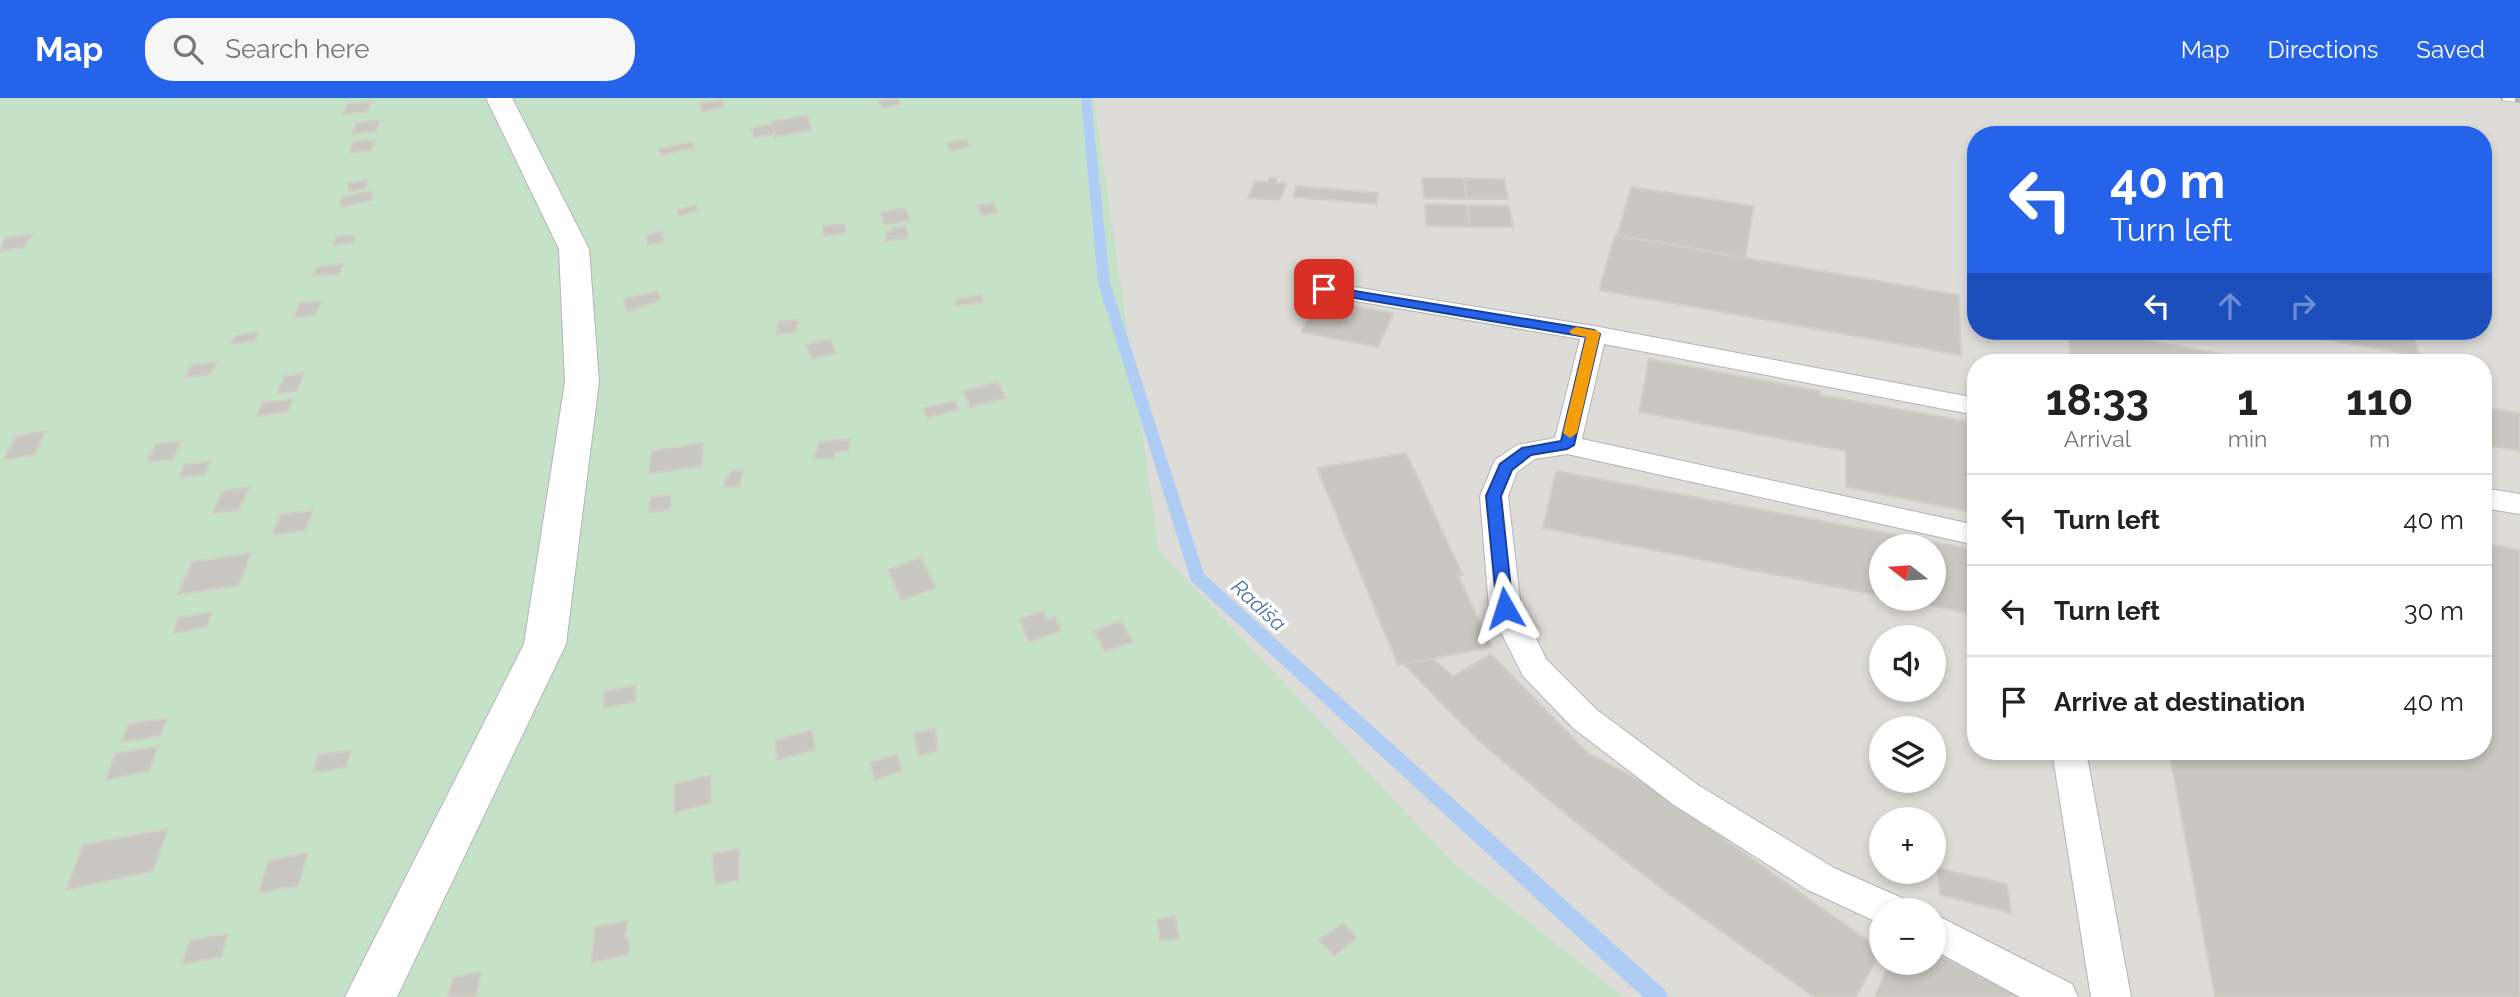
<!DOCTYPE html>
<meta charset="utf-8">
<style>
:root{--surface:#fff;--page:#f6f6f6;--text:#222;--muted:#767676;--line:#e0e0e0;--accent:#2563eb}
body{margin:0;font-family:Raleway,sans-serif;background:var(--page);color:var(--text);height:100vh;display:flex;flex-direction:column;font-size:26px;white-space:nowrap}
*{box-sizing:border-box;margin:0}
p{font-size:23px;color:var(--muted)}
.icon{flex:none;width:38px;height:38px;fill:none;stroke:currentColor;stroke-width:2;stroke-linecap:round;stroke-linejoin:round}
.map{position:relative;flex:1;overflow:hidden}
.side{position:absolute;left:1967px;top:256px;width:525px;height:406px;display:flex;flex-direction:column;background:var(--surface);border-radius:28px;box-shadow:0 4px 10px #0003}
.side>*{flex:none}
.top-card{position:absolute;left:1967px;top:28px;width:525px;height:214px;border-radius:28px;box-shadow:0 4px 10px #0003;background:#2563eb;color:#fff;overflow:hidden}
.needle{width:46px;rotate:287deg}
.tools{position:absolute;left:1869px;top:436px;display:grid;gap:14px}
.tools a{display:grid;place-items:center;width:77px;height:77px;border-radius:50%;background:var(--surface);box-shadow:0 4px 10px #0003;font-size:35px}
.pin{position:absolute;display:grid;place-items:center;width:60px;height:60px;color:#fff;margin:-30px;border-radius:14px;box-shadow:0 4px 10px #0006}
.me{position:absolute;width:77px;margin:-38px;rotate:354deg;stroke-linejoin:round;filter:drop-shadow(0 0 5px #0008)}
.turn{display:flex;align-items:center;gap:24px;height:147px;padding:0 28px;font-size:32px}
.turn .icon{width:91px;height:91px;stroke-width:2.5}
.turn b{display:block;font-size:49px;line-height:60px}
.lanes{display:flex;align-items:center;height:66px;padding:0 28px;background:#0003;justify-content:center;gap:35px;direction:ltr}
.lanes .off{opacity:.35}
.eta{display:flex;justify-content:space-evenly;align-items:center;height:119px;text-align:center}
.eta b{font-size:42px;font-weight:700;line-height:49px}
ul{padding:0;list-style:none}
li{display:flex;align-items:center;gap:21px;height:91px;padding:0 28px;border-top:2px solid var(--line)}
li div{flex:1}
li b{display:block;font-size:26px}
li em{font-style:normal}
header{display:flex;align-items:center;gap:42px;box-sizing:border-box;height:98px;padding:0 35px;background:var(--accent);color:#fff}
header strong{font-size:33px}
nav{display:flex;gap:38px;margin-inline-start:auto;font-size:24px}
.search{width:490px;height:63px;background:var(--page);display:flex;align-items:center;gap:18px;box-sizing:border-box;padding:0 24px;border-radius:28px;color:var(--muted);font-size:26px}
.map>svg:first-child{display:block}
.industrial{fill:#dddcd8;fill-rule:evenodd}
.green{fill:#c5e2c9}
.lines{fill:none;stroke-linecap:round;stroke-linejoin:round}
.stream{fill:#afcdf4;fill-rule:evenodd}
.building{fill:#c9c7c2;stroke:#d2cfc5;stroke-width:2}
.service-casing{stroke:#b3b4b9;stroke-width:2}
.minor-casing{stroke:#b3b4b9;stroke-width:2}
.service{fill:#fff;fill-rule:evenodd}
.minor{fill:#fff;fill-rule:evenodd}
.rail-casing{stroke:#b5b6b6;stroke-width:6}
.rail{stroke:#fff;stroke-width:4.5;stroke-dasharray:12;stroke-linecap:butt}
.route{fill:#2563eb;stroke:#184099;stroke-width:2}
.slow{fill:#f59e0b}
.labels{text-anchor:middle;dominant-baseline:central;stroke-width:7;stroke-linejoin:round;paint-order:stroke}
.water-label{font-size:21px;font-style:italic;fill:#5172ad;stroke:#fff}
</style>
<header>
<strong>Map</strong>
<div class="search"><svg class="icon" aria-label="search" viewBox="0 0 24 24"><circle cx="10" cy="10" r="6"/><path d="M15 15l6 6"/></svg>Search here</div>
<nav><a>Map</a><a>Directions</a><a>Saved</a></nav>
</header>
<div class="map">
<svg width="2520" height="899" viewBox="0 0 2520 899">
<rect width="100%" height="100%" fill="#eeede6"/>
<!-- industrial -->
<path class="industrial" d="M1094,0H2520V899H1624L1453,764L1158,452ZM1976,37H2483V233H1976ZM1976,264H2483V653H1976ZM1881,448H1934V500H1881ZM1881,539H1934V592H1881ZM1881,630H1934V682H1881ZM1881,721H1934V774H1881ZM1881,812H1934V864H1881Z"/>
<!-- green -->
<path class="green" d="M0,0H1094L1159,452L1453,764L1624,899H0Z"/>
<g class="lines">
<!-- stream -->
<path class="stream" d="M1081,0H1091L1110,185L1204,476L1665,892L1668,899H1643L1191,483L1098,185Z"/>
</g>
<!-- building -->
<g class="building">
<path d="M897,0L901,6L883,10L878,3Z"/>
<path d="M721,2L724,9L703,14L699,6Z"/>
<path d="M372,4L367,14L343,16L348,6Z"/>
<path d="M807,17L812,32L775,39L771,24Z"/>
<path d="M380,22L376,33L352,36L356,25Z"/>
<path d="M771,26L775,36L754,40L751,30Z"/>
<path d="M375,41L372,52L350,54L353,44Z"/>
<path d="M966,41L970,49L951,53L947,45Z"/>
<path d="M691,44L694,50L661,57L658,51Z"/>
<path d="M1269,80H1277L1276,85H1286L1280,102L1248,100L1255,83L1268,84Z"/>
<path d="M1422,80H1464L1467,101L1424,100Z"/>
<path d="M1464,80L1504,81L1508,101H1467Z"/>
<path d="M367,82L366,91L348,94V85Z"/>
<path d="M1297,88L1378,95L1376,106L1293,99Z"/>
<path d="M1631,89L1754,108L1745,160L1617,138Z"/>
<path d="M372,93L373,102L341,109V99Z"/>
<path d="M994,105L998,115L982,118L978,107Z"/>
<path d="M1425,106L1467,107L1470,129L1426,128Z"/>
<path d="M696,107L698,113L678,118L677,112Z"/>
<path d="M1467,107L1509,108L1513,129H1470Z"/>
<path d="M905,110L910,122L884,127L880,114Z"/>
<path d="M845,126L846,135L824,138L823,128Z"/>
<path d="M906,128L908,140L886,143V134L892,133V130Z"/>
<path d="M662,134L663,144L648,147L647,137Z"/>
<path d="M33,136L24,149L0,153L5,140Z"/>
<path d="M350,137L356,138L354,144L333,147L335,139Z"/>
<path d="M1615,137L1959,197L1961,257L1599,192Z"/>
<path d="M343,166L339,176L312,179L317,169Z"/>
<path d="M657,193L661,202L627,214L624,201Z"/>
<path d="M981,197L983,204L957,208L955,201Z"/>
<path d="M1318,201L1393,215L1378,249L1301,234Z"/>
<path d="M322,203L315,217L293,220L300,205Z"/>
<path d="M798,222L796,234L777,236L778,224Z"/>
<path d="M2068,233H2095L2266,264H2071Z"/>
<path d="M2277,233H2411L2420,258Z"/>
<path d="M259,234L255,243L231,246L235,238Z"/>
<path d="M830,241L836,255L812,261L806,247Z"/>
<path d="M1649,261L1820,293V297L1976,325V415L1846,389V353L1639,314Z"/>
<path d="M217,264L211,276L185,280L191,267Z"/>
<path d="M304,275L297,293L277,295L285,278Z"/>
<path d="M998,284L1006,300L970,309L963,293Z"/>
<path d="M293,301L287,314L257,318L262,305Z"/>
<path d="M955,303L959,311L927,320L923,310Z"/>
<path d="M2483,309L2520,315V353L2483,347Z"/>
<path d="M46,333L34,357L3,362L16,338Z"/>
<path d="M850,341L849,353L835,354L834,360L814,361L819,344Z"/>
<path d="M182,343L173,361L147,364L156,346Z"/>
<path d="M703,345L702,368L649,376L651,353Z"/>
<path d="M1406,355L1463,477L1458,478L1492,549L1398,567L1317,370Z"/>
<path d="M211,363L205,376L179,380L184,367Z"/>
<path d="M743,372L740,388L724,389L726,379H730L731,373Z"/>
<path d="M1556,373L1976,452V517L1894,500H1934V448H1881V498L1543,430Z"/>
<path d="M249,389L239,412L212,415L223,393Z"/>
<path d="M671,397L670,412L648,414L651,399Z"/>
<path d="M313,412L305,433L272,437L280,417Z"/>
<path d="M2483,445L2520,452V899H2215L2169,653H2483Z"/>
<path d="M251,455L239,487L177,497L192,464Z"/>
<path d="M921,459L936,490L901,502L888,472Z"/>
<path d="M1043,513L1047,521L1055,519L1061,533L1029,544L1019,521Z"/>
<path d="M212,514L207,529L173,535L178,520Z"/>
<path d="M1121,523L1133,544L1105,553L1093,533Z"/>
<path d="M1491,556L1588,655L1647,686L1881,852L1856,899H1814L1670,797L1574,723L1478,642L1403,566L1433,561L1453,578Z"/>
<path d="M636,587L635,604L604,610V594Z"/>
<path d="M168,620L160,638L121,644L129,626Z"/>
<path d="M935,631L938,653L918,658L914,635Z"/>
<path d="M812,632L815,652L777,662L775,642Z"/>
<path d="M158,648L149,673L106,682L115,656Z"/>
<path d="M351,652L346,669L313,675L318,657Z"/>
<path d="M897,656L902,673L875,682L870,665Z"/>
<path d="M711,677V705L674,715V686Z"/>
<path d="M168,731L153,773L66,792L83,747Z"/>
<path d="M739,751V782L715,787L712,756Z"/>
<path d="M308,755L298,788L258,795L269,762Z"/>
<path d="M1937,770L2007,786L2011,815L1940,797Z"/>
<path d="M1175,818L1179,840L1160,843L1157,821Z"/>
<path d="M628,822L625,840H629V856L591,865L595,829Z"/>
<path d="M1343,825L1357,840L1334,858L1319,842Z"/>
<path d="M228,836L221,859L182,866L190,842Z"/>
<path d="M1934,854L2022,899H1875L1890,864H1934Z"/>
<path d="M481,874L476,899H448L453,879Z"/>
</g>
<g class="lines">
<!-- service casing -->
<g class="service-casing">
<g id="service">
<path d="M1323,184L1594,228L1976,300V317L1604,246L1582,341L1976,427V447L1567,356L1535,361L1517,374L1508,398L1521,510L1546,561L1597,612L1698,687L1834,770L1902,800L1908,812H1881V826L1808,792L1674,707L1573,630L1523,578L1489,510L1480,398L1495,362L1517,347L1555,340L1580,241L1314,196L1311,191L1314,186Z"/>
<path d="M2483,390L2520,396V416L2483,410Z"/>
<path d="M2052,653H2086L2131,899H2091Z"/>
<path d="M1934,816L2072,886L2078,899H2020L1934,852Z"/>
</g>
</g>
<!-- minor casing -->
<g class="minor-casing">
<path id="minor" d="M486,0H512L589,151L599,284L566,546L397,899H345L524,546L565,284L559,151Z"/>
</g>
<!-- service -->
<use href="#service" class="service"/>
<!-- minor -->
<use href="#minor" class="minor"/>
<!-- rail casing -->
<g class="rail-casing">
<path id="rail" d="M2503,0L2520,2"/>
</g>
<!-- rail -->
<use href="#rail" class="rail"/>
</g>
<!-- route -->
<path class="route" d="M1324,188L1594,232L1600,236L1574,347L1567,351L1531,357L1512,372L1501,398L1513,510L1511,514H1499L1497,510L1486,398L1500,366L1522,350L1561,343L1586,239L1319,194V189Z"/>
<!-- slow -->
<path class="slow" d="M1576,229L1598,233L1600,236L1577,335L1570,340L1563,335L1586,239L1571,236L1569,233Z"/>
<g class="labels">
<!-- water labels -->
<g class="water-label">
<text transform="translate(1259 507) rotate(42)">Radiša</text>
</g>
</g>
</svg>
<div class="tools">
<a><svg class="needle" viewBox="-14 -14 28 28"><path d="M0-13l5 13h-10z" fill="#e53935"/><path d="M0 13l5-13h-10z" fill="#767676"/></svg></a>
<a><svg class="icon" aria-label="sound" viewBox="0 0 24 24"><path d="M4 9h4l5-4v14l-5-4H4zM17 9q2 3 0 6"/></svg></a>
<a><svg class="icon" aria-label="layers" viewBox="0 0 24 24"><path d="M12 4l9 5-9 5-9-5zM3 14l9 5 9-5"/></svg></a>
<a>+</a>
<a>−</a>
</div>
<div class="pin" style="left:1324px;top:191px;background:#d93025"><svg class="icon" aria-label="arrive" viewBox="0 0 24 24"><path d="M6 21V4h12l-3 4 3 4H6"/></svg></div>
<svg class="me" style="left:1505px;top:510px" viewBox="-20 -20 40 40"><path d="M0-17L14 15 0 8-14 15z" fill="#2563eb" stroke="#fff" stroke-width="4"/></svg>
<div class="top-card">
<div class="turn"><svg class="icon" aria-label="left" viewBox="0 0 24 24"><path d="M17 20v-9H6M10 6l-5 5 5 5"/></svg><div><b>40 m</b>Turn left</div></div>
<div class="lanes"><svg class="icon" aria-label="left" viewBox="0 0 24 24"><path d="M17 20v-9H6M10 6l-5 5 5 5"/></svg><svg class="icon off" aria-label="ahead" viewBox="0 0 24 24"><path d="M12 20V5M6 11l6-6 6 6"/></svg><svg class="icon off" aria-label="right" viewBox="0 0 24 24"><path d="M7 20v-9h11M14 6l5 5-5 5"/></svg></div>
</div>
<section class="side">
<div class="eta">
<div><b>18:33</b><p>Arrival</p></div>
<div><b>1</b><p>min</p></div>
<div><b>110</b><p>m</p></div>
</div>
<ul>
<li><svg class="icon" aria-label="left" viewBox="0 0 24 24"><path d="M17 20v-9H6M10 6l-5 5 5 5"/></svg><div><b>Turn left</b></div><em>40 m</em></li>
<li><svg class="icon" aria-label="left" viewBox="0 0 24 24"><path d="M17 20v-9H6M10 6l-5 5 5 5"/></svg><div><b>Turn left</b></div><em>30 m</em></li>
<li><svg class="icon" aria-label="arrive" viewBox="0 0 24 24"><path d="M6 21V4h12l-3 4 3 4H6"/></svg><div><b>Arrive at destination</b></div><em>40 m</em></li>
</ul>
</section>
</div>
